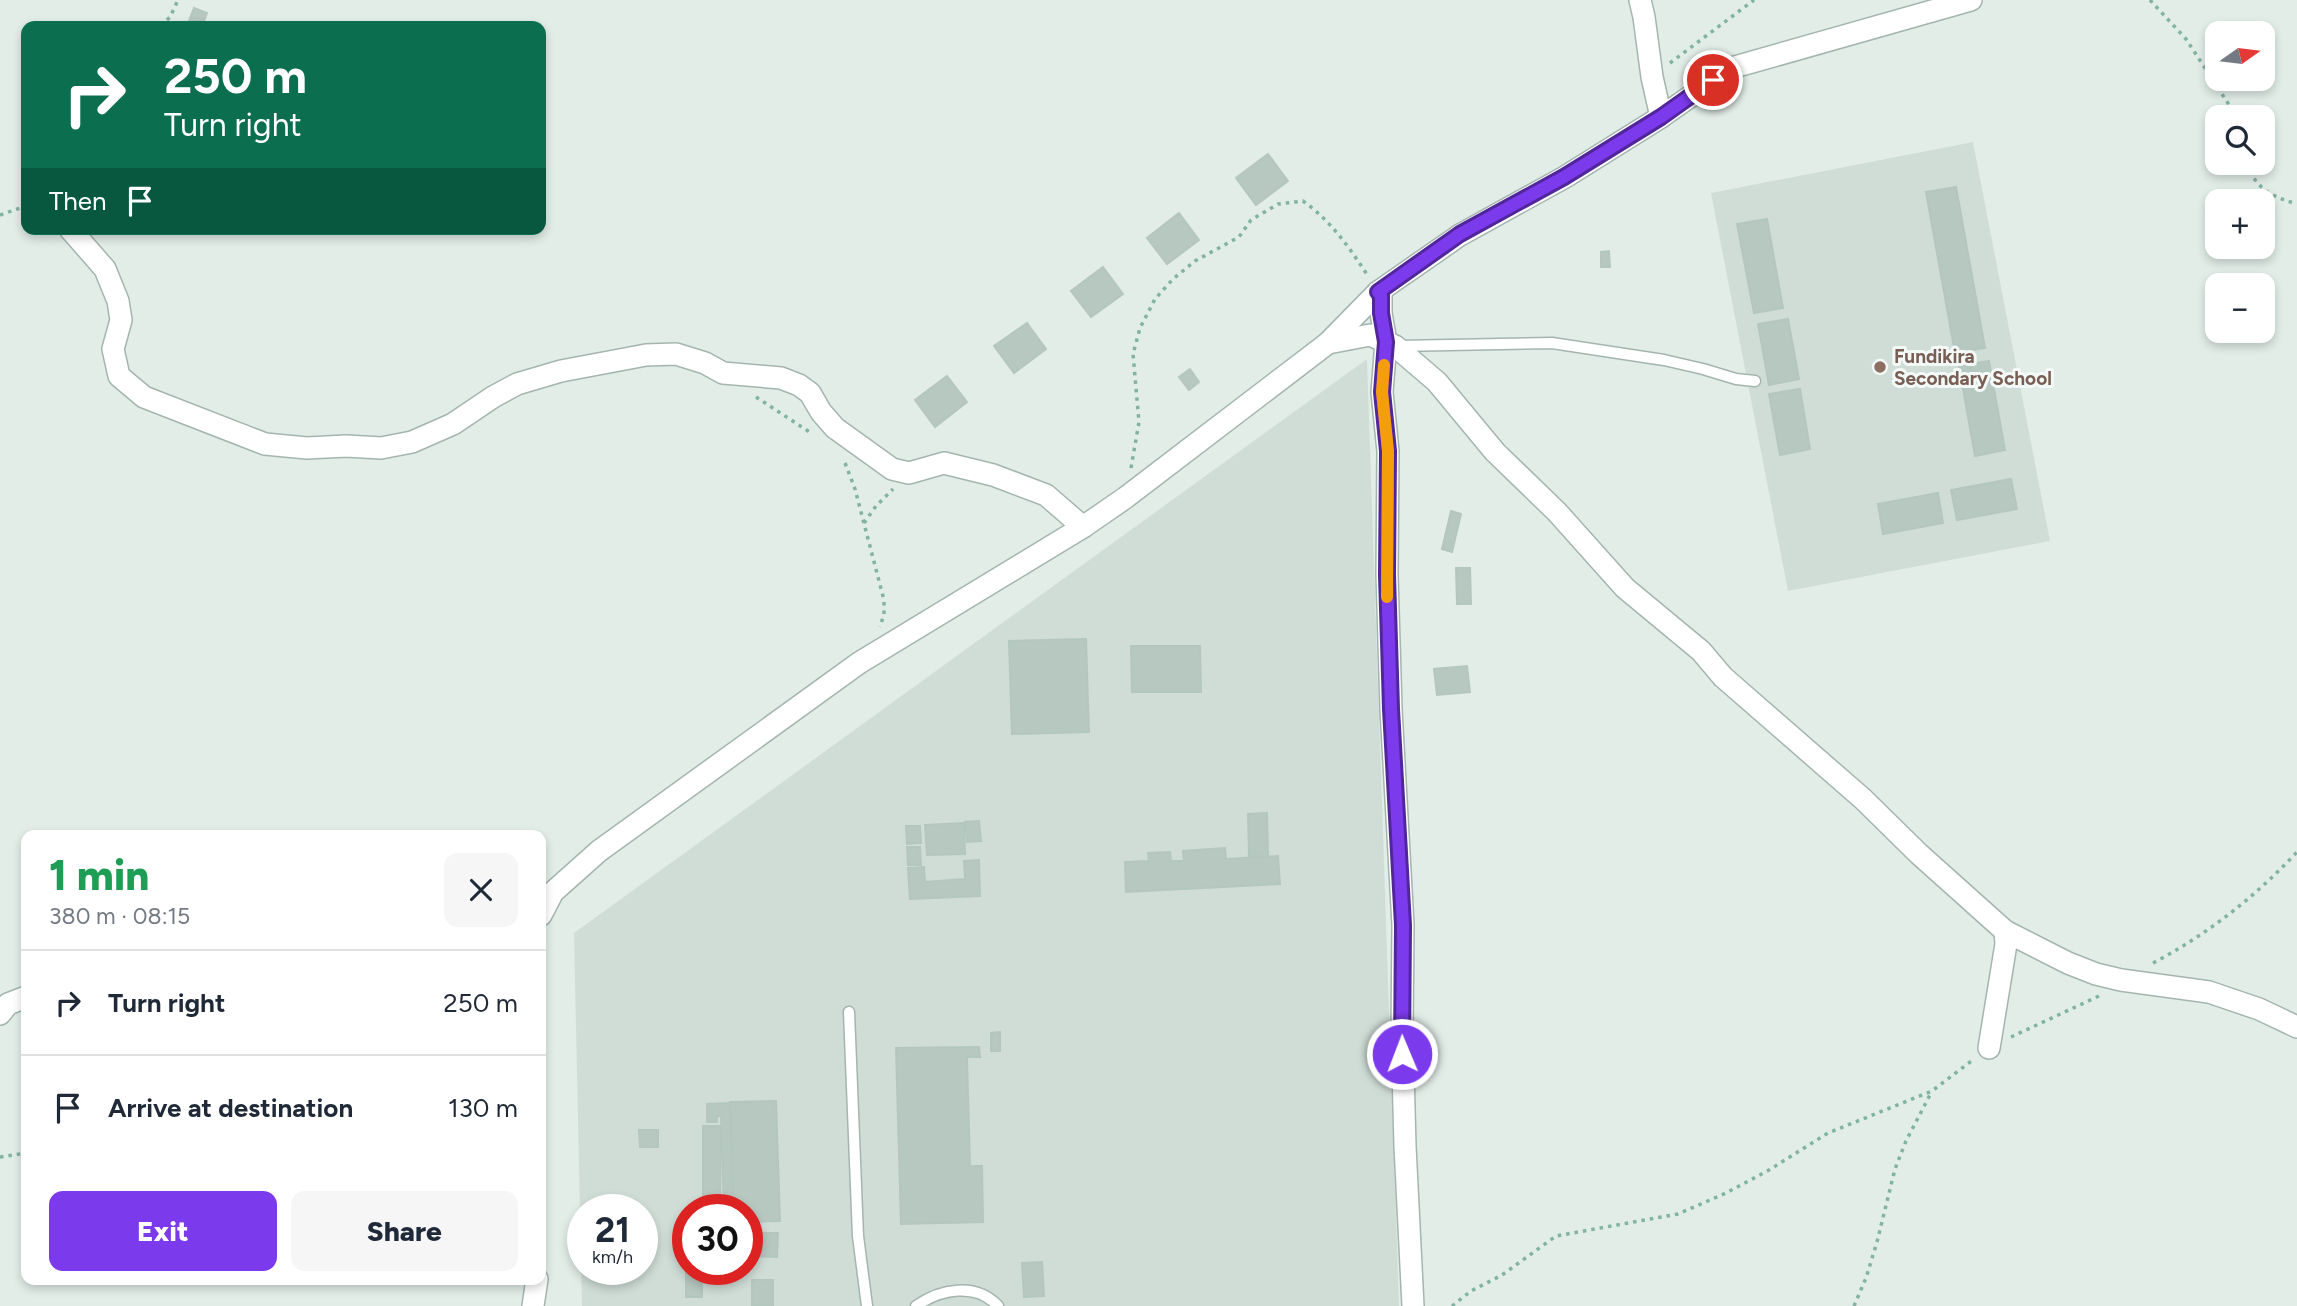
<!DOCTYPE html>
<meta charset="utf-8">
<style>
:root{--surface:#fff;--page:#f6f6f7;--text:#1f2937;--muted:#747a83;--line:#e0e1e3;--accent:#7c3aed}
body{margin:0;font-family:Figtree,sans-serif;background:var(--page);color:var(--text);height:100vh;display:flex;flex-direction:column;font-size:26px;white-space:nowrap}
*{box-sizing:border-box;margin:0}
p{font-size:23px;color:var(--muted)}
.icon{flex:none;width:38px;height:38px;fill:none;stroke:currentColor;stroke-width:2;stroke-linecap:round;stroke-linejoin:round}
.map{position:relative;flex:1;overflow:hidden}
.drawer{position:absolute;left:21px;top:830px;width:525px;height:455px;display:flex;flex-direction:column;background:var(--surface);border-radius:14px;box-shadow:0 4px 10px #0003}
.drawer>*{flex:none}
.hud{position:absolute;left:21px;top:21px;width:525px;height:214px;border-radius:14px;box-shadow:0 4px 10px #0003;background:#0b6e4f;color:#fff;overflow:hidden}
.needle{width:46px;rotate:76deg}
.buttons{position:absolute;left:2205px;top:21px;display:grid;gap:14px}
.buttons a{display:grid;place-items:center;width:70px;height:70px;border-radius:14px;background:var(--surface);box-shadow:0 4px 10px #0003;font-size:35px}
.speed{position:absolute;left:567px;top:1194px;display:flex;gap:14px;font-size:35px;font-weight:700;text-align:center}
.speed>*{display:grid;place-content:center;width:91px;height:91px;border-radius:50%;background:var(--surface);box-shadow:0 4px 10px #0003;line-height:1}
.speed small{font-size:18px;font-weight:400}
.speed .limit{border:10px solid #d22;background:#fff;color:#111}
.pin{position:absolute;display:grid;place-items:center;width:60px;height:60px;color:#fff;margin:-30px;border:4px solid #fff;border-radius:50%;box-shadow:0 2px 7px #0007}
.me{position:absolute;width:77px;margin:-38px;rotate:359deg;stroke-linejoin:round;filter:drop-shadow(0 0 5px #0008)}
.turn{display:flex;align-items:center;gap:24px;height:147px;padding:0 28px;font-size:32px}
.turn .icon{width:91px;height:91px;stroke-width:2.5}
.turn b{display:block;font-size:49px;line-height:60px}
.then{display:flex;align-items:center;height:66px;padding:0 28px;background:#0003;gap:14px;font-size:26px}
.round{display:grid;place-items:center;flex:none;width:74px;height:74px;border-radius:14px;background:var(--page)}
.head{display:flex;align-items:center;justify-content:space-between;height:119px;padding:0 28px}
h1{font-size:42px;font-weight:800;line-height:52px;color:#1e9e55}
.button{display:flex;gap:14px;margin-top:auto;padding:14px 28px}
.button a{flex:1;height:80px;border-radius:14px;background:var(--accent);color:#fff;font-size:28px;font-weight:800;line-height:80px;text-align:center}
.button a+a{background:var(--page);color:var(--text)}
ul{padding:0;list-style:none}
li{display:flex;align-items:center;gap:21px;height:105px;padding:0 28px;border-top:2px solid var(--line)}
li div{flex:1}
li b{display:block;font-size:26px}
li em{font-style:normal}
.map>svg:first-child{display:block}
.built{fill:#d0ddd7;fill-rule:evenodd}
.building{fill:#b7c8c1;stroke:#b4c7bf;stroke-width:2}
.lines{fill:none;stroke-linecap:round;stroke-linejoin:round}
.service-casing{stroke:#a4b5af;stroke-width:13}
.minor-casing{stroke:#a4b5af;stroke-width:24}
.tertiary-casing{stroke:#a4b5af;stroke-width:24}
.path{stroke:#81b2a3;stroke-width:3.5;stroke-dasharray:3.5 5;stroke-linecap:butt}
.service{stroke:#fff;stroke-width:10}
.minor{stroke:#fff;stroke-width:21}
.tertiary{stroke:#fff;stroke-width:21}
.route-casing{stroke:#51269a;stroke-width:18}
.route{stroke:#7c3aed;stroke-width:12}
.slow{stroke:#f59e0b;stroke-width:12}
.education-dot{fill:#8d6e63;stroke:#f3f9f6;stroke-width:2.5}
.labels{text-anchor:middle;dominant-baseline:central;stroke-width:6;stroke-linejoin:round;paint-order:stroke}
.education-label{font-size:19px;font-weight:bold;fill:#785e54;stroke:#f3f9f6;text-anchor:start}
</style>
<div class="map">
<svg width="2297" height="1306" viewBox="0 0 2297 1306">
<rect width="100%" height="100%" fill="#e2ede8"/>
<!-- built -->
<g class="built">
<path d="M1973,142L2050,541L1788,591L1711,193Z"/>
<path d="M1367,359L1399,1306H582L574,933ZM583,1209H642V1269H583ZM688,1209H747V1269H688Z"/>
</g>
<!-- building -->
<g class="building">
<path d="M194,8L207,13L202,26H187Z"/>
<path d="M1268,154L1288,181L1256,205L1236,178Z"/>
<path d="M1956,187L1985,348L1955,353L1926,192Z"/>
<path d="M1179,213L1199,240L1167,264L1147,238Z"/>
<path d="M1767,219L1783,308L1754,313L1737,224Z"/>
<path d="M1609,251L1610,267H1601V252Z"/>
<path d="M1103,267L1123,294L1091,317L1071,291Z"/>
<path d="M1788,319L1799,379L1769,385L1758,324Z"/>
<path d="M1027,323L1046,349L1014,373L994,346Z"/>
<path d="M1989,361L2005,450L1975,456L1959,366Z"/>
<path d="M1190,369L1199,382L1189,390L1179,377Z"/>
<path d="M947,376L967,402L935,427L915,400Z"/>
<path d="M1800,389L1810,449L1780,455L1769,394Z"/>
<path d="M2011,479L2017,509L1957,520L1951,490Z"/>
<path d="M1938,493L1943,523L1883,534L1878,504Z"/>
<path d="M1451,511L1461,514L1452,552L1442,549Z"/>
<path d="M1456,568H1470L1471,604H1457Z"/>
<path d="M1086,639L1089,732L1012,734L1009,641Z"/>
<path d="M1131,646H1200L1201,692H1132Z"/>
<path d="M1467,666L1470,692L1437,695L1434,669Z"/>
<path d="M1267,813L1268,856H1249L1248,814Z"/>
<path d="M979,821L981,841L967,842L965,822Z"/>
<path d="M964,823L965,854L927,855L925,825Z"/>
<path d="M906,826H920L921,843L907,844Z"/>
<path d="M907,847H920L921,865H908Z"/>
<path d="M1225,848L1226,859L1278,856L1280,884L1126,892L1125,862L1149,861L1148,853L1170,852L1171,861H1184L1183,851Z"/>
<path d="M979,860L980,896L910,899L908,868L924,867L925,882L965,879L964,861Z"/>
<path d="M1000,1032V1051H991V1033Z"/>
<path d="M979,1047L980,1057H967L970,1166H982L983,1222L901,1224L896,1048Z"/>
<path d="M776,1101L780,1221L747,1222V1209H734L730,1102Z"/>
<path d="M730,1103L733,1209H724L721,1116H717V1122H707V1104Z"/>
<path d="M703,1126H721L720,1209H703Z"/>
<path d="M639,1130H658V1147H640Z"/>
<path d="M747,1233H778L777,1257L747,1256Z"/>
<path d="M686,1261H688V1269H702V1297H686Z"/>
<path d="M1042,1262L1044,1296L1024,1297L1022,1263Z"/>
<rect x="752" y="1280" width="21" height="26"/>
</g>
<g class="lines">
<!-- service casing -->
<g class="service-casing">
<g id="service">
<path d="M1398,346L1552,343L1664,360L1703,369L1736,379L1755,381"/>
<path d="M849,1012L858,1236L867,1306"/>
<path d="M916,1306C940,1289 976,1282 998,1306"/>
</g>
</g>
<!-- minor casing -->
<g class="minor-casing">
<g id="minor">
<path d="M1640,0L1644,17L1652,77L1661,117"/>
<path d="M70,229L105,269L118,301L121,320L113,349L119,376L144,397L265,444L307,448L346,446L381,448L412,442L453,424L493,397L517,384L561,371L646,355L676,354L705,363L723,373L781,378L799,385L810,393L821,412L835,428L892,469L909,473L944,463L993,475L1046,495L1083,527"/>
<path d="M1378,292L1381,295V313L1386,342L1382,392L1388,451L1387,575L1391,709L1403,925L1402,1031L1405,1146L1413,1306"/>
<path d="M1328,343L1370,335L1395,346L1437,382L1495,452L1557,512L1625,588L1701,651L1723,677L1863,799L1919,854L2005,931L2068,963L2096,974L2121,980L2209,992L2259,1009L2297,1027"/>
<path d="M0,1014L8,1004L26,997"/>
<path d="M1989,1048L2006,944L2005,931"/>
</g>
</g>
<!-- tertiary casing -->
<g class="tertiary-casing">
<g id="tertiary">
<path d="M541,915L553,892L599,851L859,663L1083,527L1125,498L1328,343L1378,292L1460,235L1565,177L1661,117L1731,68L1971,0"/>
<path d="M533,1306L537,1279"/>
</g>
</g>
<!-- path -->
<g class="path">
<path d="M2150,0L2186,39L2237,117"/>
<path d="M161,26L170,17L178,0"/>
<path d="M1670,63L1754,0"/>
<path d="M2247,163C2255,189 2273,197 2297,204"/>
<path d="M0,215L26,206"/>
<path d="M756,397L811,433"/>
<path d="M845,463L855,489L884,600V614L880,627"/>
<path d="M1131,468L1139,422L1133,354L1140,328L1155,299L1173,279L1195,261L1239,237L1251,220L1278,204L1303,201C1331,221 1349,247 1368,276"/>
<path d="M864,523L876,506L893,489"/>
<path d="M2153,963C2208,934 2255,897 2297,852"/>
<path d="M2011,1037L2099,996"/>
<path d="M0,1157L26,1153"/>
<path d="M1452,1306L1471,1291L1502,1275L1556,1236L1678,1214L1726,1193L1769,1170L1828,1133L1932,1091L1974,1059"/>
<path d="M1854,1306L1866,1278L1877,1242L1895,1169L1906,1141L1931,1093"/>
</g>
<!-- service -->
<use href="#service" class="service"/>
<!-- minor -->
<use href="#minor" class="minor"/>
<!-- tertiary -->
<use href="#tertiary" class="tertiary"/>
</g>
<g class="lines">
<!-- route casing -->
<g class="route-casing">
<path id="route" d="M1402,1054L1403,925L1391,709L1387,575L1388,451L1382,392L1386,342L1381,313V295L1378,292L1460,234L1564,177L1661,117L1713,80"/>
</g>
<!-- route -->
<use href="#route" class="route"/>
<!-- slow -->
<path class="slow" d="M1384,365L1382,392L1388,451L1387,597"/>
</g>
<!-- markers -->
<circle class="education-dot" cx="1880" cy="367" r="7"/>
<g class="labels">
<!-- education labels -->
<g class="education-label">
<text x="1894" y="356">Fundikira<tspan x="1894" dy="22">Secondary School</tspan></text>
</g>
</g>
</svg>
<div class="buttons">
<a><svg class="needle" viewBox="-14 -14 28 28"><path d="M0-13l5 13h-10z" fill="#e53935"/><path d="M0 13l5-13h-10z" fill="#747a83"/></svg></a>
<a><svg class="icon" aria-label="search" viewBox="0 0 24 24"><circle cx="10" cy="10" r="6"/><path d="M15 15l6 6"/></svg></a>
<a>+</a>
<a>−</a>
</div>
<div class="speed"><div>21<small>km/h</small></div><div class="limit">30</div></div>
<div class="pin" style="left:1713px;top:80px;background:#d93025"><svg class="icon" aria-label="arrive" viewBox="0 0 24 24"><path d="M6 21V4h12l-3 4 3 4H6"/></svg></div>
<svg class="me" style="left:1402px;top:1054px" viewBox="-20 -20 40 40"><circle r="17" fill="#7c3aed" stroke="#fff" stroke-width="3"/><path d="M0-11L8 9 0 5-8 9z" fill="#fff"/></svg>
<div class="hud">
<div class="turn"><svg class="icon" aria-label="right" viewBox="0 0 24 24"><path d="M7 20v-9h11M14 6l5 5-5 5"/></svg><div><b>250 m</b>Turn right</div></div>
<div class="then">Then<svg class="icon" aria-label="arrive" viewBox="0 0 24 24"><path d="M6 21V4h12l-3 4 3 4H6"/></svg></div>
</div>
<section class="drawer">
<div class="head"><div><h1>1 min</h1><p>380 m · 08:15</p></div><a class="round"><svg class="icon" aria-label="close" viewBox="0 0 24 24"><path d="M6 6l12 12M18 6L6 18"/></svg></a></div>
<ul>
<li><svg class="icon" aria-label="right" viewBox="0 0 24 24"><path d="M7 20v-9h11M14 6l5 5-5 5"/></svg><div><b>Turn right</b></div><em>250 m</em></li>
<li><svg class="icon" aria-label="arrive" viewBox="0 0 24 24"><path d="M6 21V4h12l-3 4 3 4H6"/></svg><div><b>Arrive at destination</b></div><em>130 m</em></li>
</ul>
<div class="button"><a>Exit</a><a>Share</a></div>
</section>
</div>
